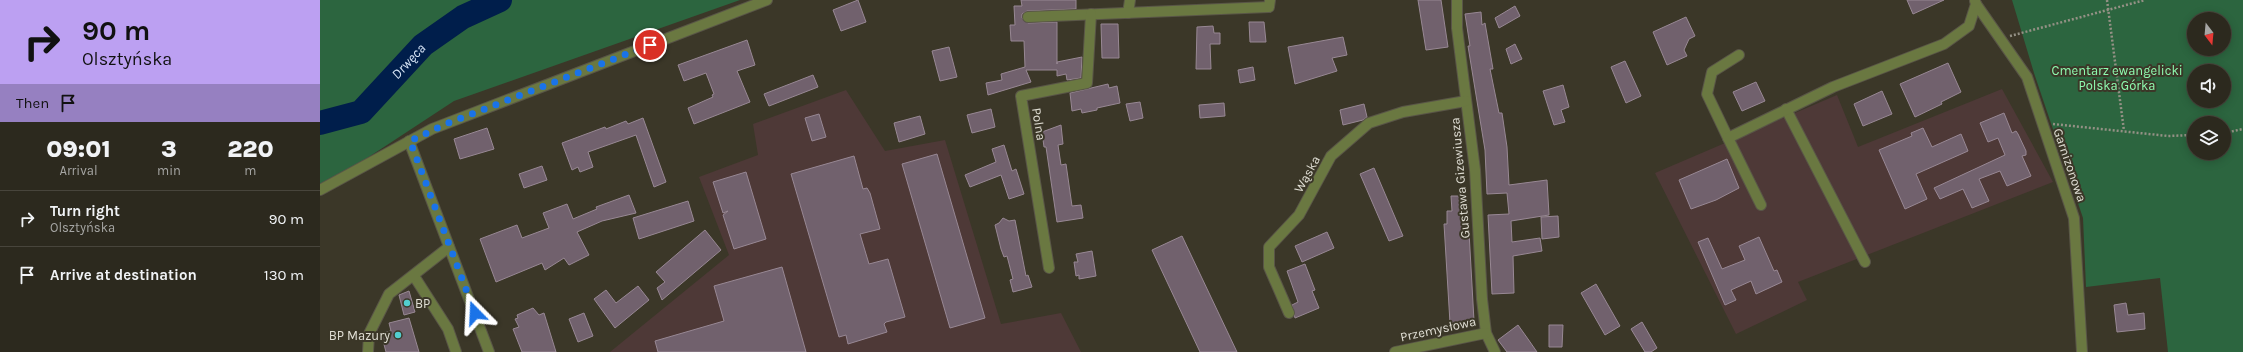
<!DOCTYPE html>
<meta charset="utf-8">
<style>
:root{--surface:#2c291e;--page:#38352b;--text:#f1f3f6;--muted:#a6a6a4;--line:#48453c}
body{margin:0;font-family:Karla,sans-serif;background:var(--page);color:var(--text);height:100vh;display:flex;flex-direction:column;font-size:15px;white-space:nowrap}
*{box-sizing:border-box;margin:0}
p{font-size:13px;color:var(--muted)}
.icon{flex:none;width:22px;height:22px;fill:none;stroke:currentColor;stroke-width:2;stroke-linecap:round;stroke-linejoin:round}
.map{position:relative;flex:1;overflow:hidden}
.sheet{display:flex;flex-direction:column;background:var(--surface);width:320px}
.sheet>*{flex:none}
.banner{background:#bca0f2;color:#111;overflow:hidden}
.needle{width:26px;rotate:164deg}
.controls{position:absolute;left:1867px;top:12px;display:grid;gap:8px}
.controls a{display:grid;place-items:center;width:44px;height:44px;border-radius:50%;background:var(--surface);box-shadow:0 2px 10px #0003,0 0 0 1px var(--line);font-size:20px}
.pin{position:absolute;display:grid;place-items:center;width:34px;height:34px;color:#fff;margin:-17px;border:2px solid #fff;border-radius:50%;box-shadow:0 1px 4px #0007}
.me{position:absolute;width:44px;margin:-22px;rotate:339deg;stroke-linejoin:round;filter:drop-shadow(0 0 3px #0008)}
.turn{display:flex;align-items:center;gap:14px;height:84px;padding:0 16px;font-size:18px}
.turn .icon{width:52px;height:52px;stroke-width:2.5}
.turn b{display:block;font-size:28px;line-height:34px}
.then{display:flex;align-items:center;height:38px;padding:0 16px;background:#0003;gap:8px;font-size:15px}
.eta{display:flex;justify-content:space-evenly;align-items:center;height:68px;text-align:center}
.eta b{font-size:24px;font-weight:800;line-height:28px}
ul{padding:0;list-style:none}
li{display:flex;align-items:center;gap:12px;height:56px;padding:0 16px;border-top:1px solid var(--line)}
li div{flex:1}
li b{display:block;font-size:15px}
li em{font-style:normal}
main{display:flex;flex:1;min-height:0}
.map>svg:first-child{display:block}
.industrial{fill:#4e3937}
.green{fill:#2c653f;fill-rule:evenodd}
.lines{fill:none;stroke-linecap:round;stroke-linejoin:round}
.river{stroke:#001e4b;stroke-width:24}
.building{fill:#71616d;stroke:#988894}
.minor-casing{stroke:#595547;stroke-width:12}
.path{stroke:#949185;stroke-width:2.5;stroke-dasharray:2 2;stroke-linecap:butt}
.minor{stroke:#6a7841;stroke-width:10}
.route{stroke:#1a73e8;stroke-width:7;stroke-dasharray:0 12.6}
.poi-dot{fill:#52cdcf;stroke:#3b3728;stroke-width:1.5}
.labels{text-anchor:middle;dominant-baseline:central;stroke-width:4;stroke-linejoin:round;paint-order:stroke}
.park-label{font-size:13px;fill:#8ffcb0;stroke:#3b3728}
.street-label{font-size:13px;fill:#e0ded4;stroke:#3b3728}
.poi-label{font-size:13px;fill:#e0ded4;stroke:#3b3728;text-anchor:start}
.water-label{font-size:14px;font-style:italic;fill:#d6e4f6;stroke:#3b3728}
</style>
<main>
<section class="sheet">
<div class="banner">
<div class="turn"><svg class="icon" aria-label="right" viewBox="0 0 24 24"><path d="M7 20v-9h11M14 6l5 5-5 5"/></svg><div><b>90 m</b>Olsztyńska</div></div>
<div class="then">Then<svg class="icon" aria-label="arrive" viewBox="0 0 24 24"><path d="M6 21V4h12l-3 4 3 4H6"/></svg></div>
</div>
<div class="eta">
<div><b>09:01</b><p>Arrival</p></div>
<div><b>3</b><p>min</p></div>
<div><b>220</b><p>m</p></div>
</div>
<ul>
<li><svg class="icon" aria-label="right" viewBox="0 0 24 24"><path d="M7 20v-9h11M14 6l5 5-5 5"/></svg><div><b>Turn right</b><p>Olsztyńska</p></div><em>90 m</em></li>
<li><svg class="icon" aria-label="arrive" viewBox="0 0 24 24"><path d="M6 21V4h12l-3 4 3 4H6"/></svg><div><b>Arrive at destination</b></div><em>130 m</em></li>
</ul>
</section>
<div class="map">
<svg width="1923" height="352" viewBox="0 0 1923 352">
<rect width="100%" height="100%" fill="#3b3728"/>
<!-- industrial -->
<g class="industrial">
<path d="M1682,89L1733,182L1478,282L1487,300L1416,334L1335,173L1517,95L1538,147Z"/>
<path d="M526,90L565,151L625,140L681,324L741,313L761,352H290L409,255L379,177L438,155L433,124Z"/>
</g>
<!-- green -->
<g class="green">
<path d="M0,0H420L134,101L0,189Z"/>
<path d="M1692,0H1923V352H1848L1840,278L1766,287L1763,218L1714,73ZM1874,19H1904V49H1874ZM1874,71H1904V101H1874ZM1874,123H1904V153H1874Z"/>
</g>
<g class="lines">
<!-- river -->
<path class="river" id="s1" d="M0,123L41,112L103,45L143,17L180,0"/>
</g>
<!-- building -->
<g class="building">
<path d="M538,0L546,22L521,31L513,10Z"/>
<path d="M701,0H756V9L707,11L702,14V18L708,23L737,22V64V62L762,57L761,78L747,80L746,74L737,76V70H706L711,82L668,95L666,83L682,80L681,74L705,67L704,41H691L690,25H695L694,6H702Z"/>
<path d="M1098,0H1121L1128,47L1106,50Z"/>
<path d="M1587,0H1624L1593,14Z"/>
<path d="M1195,6L1200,16L1179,28L1175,18Z"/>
<path d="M1161,12L1162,25L1165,23L1173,69H1170L1179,113H1182L1187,147L1189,185L1227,180L1229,215L1191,221L1192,242L1220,238L1222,251L1193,256L1194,293L1172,294L1168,215L1189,214L1187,193L1167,194L1165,150L1148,46H1150L1145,14Z"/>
<path d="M1366,17L1375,36L1369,39L1364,50L1367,56L1347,65L1333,32Z"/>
<path d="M929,22H944L946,42H930Z"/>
<path d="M781,24H798L799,58H782Z"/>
<path d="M893,26L894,33H900V44H890L891,69H876L877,27Z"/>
<path d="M1023,37L1027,55L1012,58L1017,71L975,84L968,47Z"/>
<path d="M427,40L435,65L417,71L430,102L374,124L368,108L393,97L392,95L394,94L386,73L364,81L358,65Z"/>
<path d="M1195,44L1202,59L1191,64L1186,49Z"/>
<path d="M629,47L637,77L620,81L612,51Z"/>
<path d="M1305,61L1321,96L1306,103L1291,67Z"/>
<path d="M1628,63L1641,92L1621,102L1622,104L1595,117L1580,84Z"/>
<path d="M933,67L935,80L920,83L918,70Z"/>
<path d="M493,75L498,87L449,106L444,94Z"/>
<path d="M1436,82L1445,101L1422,111L1413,92Z"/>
<path d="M788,84L789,88L797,86L800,103L777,108V110L762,113L761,109L752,111L750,93Z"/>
<path d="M1243,85L1249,107L1241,110L1245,122L1234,125L1223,91Z"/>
<path d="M1562,91L1572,114L1543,126L1534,104Z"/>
<path d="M820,102L823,118L810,121L806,104Z"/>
<path d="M904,103L905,116L880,118L879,105Z"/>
<path d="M1044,104L1047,117L1043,120L1023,125L1020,110Z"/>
<path d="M671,109L675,127L652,133L647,115Z"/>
<path d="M1684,113L1692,133L1696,131L1698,134L1706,151V155L1702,156L1711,176L1687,186L1680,171L1659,179L1669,201L1652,208L1643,189L1620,199L1614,188L1685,155L1678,138L1668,142L1660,123Z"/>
<path d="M499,114L506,137L492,141L485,118Z"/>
<path d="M600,116L605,134L579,142L574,123Z"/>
<path d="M323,118L346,182L334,187L316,135L268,152L273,167L260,172L258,167L252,170L242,143L285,127L286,129L306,121L308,124Z"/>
<path d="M741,125L743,144L738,145L741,165L746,164L752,206L761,205L763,218L737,222L726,147H724L722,132Z"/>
<path d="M167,128L174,149L140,159L134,139Z"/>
<path d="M1603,128L1612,147L1641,134L1648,151L1596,174L1607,199L1585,209L1559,150L1592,136L1591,133Z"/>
<path d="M684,145L692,171L696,169L704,194L689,199L681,175L650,187L645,175L676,162L672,149Z"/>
<path d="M617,154L665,318L630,328L582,164Z"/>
<path d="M534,156L543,189L547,188L550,193L560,229L540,234L549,264L568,259L585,317L566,322L564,324L567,332L528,344L526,335L519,337L471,174Z"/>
<path d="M1407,159L1419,188L1396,200L1371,209L1359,180Z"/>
<path d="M222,166L227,180L204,188L199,174Z"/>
<path d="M1054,168L1083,236L1069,241L1040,174Z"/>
<path d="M426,172L446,239L414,249L403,215L408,211L403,213L393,182Z"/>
<path d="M309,195L316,213L282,221L257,232L269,255L249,265L244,258L225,270L222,263L176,282L160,239L197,225L202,238L229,228L223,213L247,204L253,219L277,209L276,207Z"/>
<path d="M1131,196H1147L1154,321L1130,323L1124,224H1127V211H1132Z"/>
<path d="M368,201L374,221L319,239L313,218Z"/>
<path d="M1238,216L1239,237L1222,239L1221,217Z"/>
<path d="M683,218L689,221L695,220L706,276L708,275L712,287L693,292L690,280L693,279L687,256L684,257L681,249L675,225L679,223Z"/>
<path d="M385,230L401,250L342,300L337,288L345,282L336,272Z"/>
<path d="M1007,232L1014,248L982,262L975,246Z"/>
<path d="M862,236L917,352H880L832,250Z"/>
<path d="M1439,237L1454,271L1457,270L1462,282L1436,294L1431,281L1411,290L1416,300L1405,305L1378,242L1388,238L1402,269L1425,260L1419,246Z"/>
<path d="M772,251L776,276L759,279V275L756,276L754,262H758L756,254Z"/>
<path d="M985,264L995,290L992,291L999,308L975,318L972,305L978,302L967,271Z"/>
<path d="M462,267L486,352H338L335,341L404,321L394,286Z"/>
<path d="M1276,284L1300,326L1285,335L1261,293Z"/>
<path d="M318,286L329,300L295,328L274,299L286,290L296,303Z"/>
<path d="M89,291L95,312L84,315L79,295Z"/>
<path d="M1806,303L1808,315L1824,313L1825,329L1797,332L1794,305Z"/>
<path d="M213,308L219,315L224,313L236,352H202L193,329L199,327L195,319L198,318L197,315Z"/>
<path d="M264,313L273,336L258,342L249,319Z"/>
<path d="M89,318L99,352H66L61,333L71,331L69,323Z"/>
<path d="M1322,322L1337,348L1331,352H1325L1311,329Z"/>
<path d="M1198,325L1208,339L1217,352H1187L1178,340Z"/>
<path d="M1229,325H1243L1242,347H1229Z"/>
</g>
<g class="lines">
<!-- minor casing -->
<g class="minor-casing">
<g id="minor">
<path d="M1137,0V28L1155,170L1162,299L1166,333L1175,352"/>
<path d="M1656,4L1707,77L1754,218L1762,352"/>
<path d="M808,13L810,0"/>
<path d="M708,17L949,7L950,0"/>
<path d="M1466,109L1545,262"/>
<path d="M1408,138L1387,94L1392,72L1419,55"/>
<path d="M89,141L169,352"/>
<path d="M0,190L112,129L447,0"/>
<path d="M1441,205L1408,138L1513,87L1624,44L1649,26L1656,4L1655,1"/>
<path d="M729,268L701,96L767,83L771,14"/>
<path d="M94,276L128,329L136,352"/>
<path d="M969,313L949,267V247L979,215L1011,156L1049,123L1083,112L1146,101"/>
<path d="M48,352L49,334L69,294L129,247"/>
<path d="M1075,352L1166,333"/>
</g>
</g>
<!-- path -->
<g class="path">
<path d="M1787,0L1804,131"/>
<path d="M1690,36L1825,0"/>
<path d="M1733,124L1848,136L1874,135"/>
<path d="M1904,133L1923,129"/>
</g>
<!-- minor -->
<use href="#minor" class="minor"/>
</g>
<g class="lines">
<!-- route -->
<path class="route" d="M155,313L90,141L126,124L330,45"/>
</g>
<!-- markers -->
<g class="poi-dot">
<circle cx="87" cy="303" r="4"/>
<circle cx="78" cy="335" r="4"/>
</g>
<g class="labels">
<!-- park labels -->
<g class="park-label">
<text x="1797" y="70">Cmentarz ewangelicki<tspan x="1797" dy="15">Polska Górka</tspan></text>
</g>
<!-- street labels -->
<g class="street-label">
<text transform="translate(719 124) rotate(81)">Polna</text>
<text transform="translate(1750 165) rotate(71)">Garnizonowa</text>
<text transform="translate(987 174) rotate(-61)">Wąska</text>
<text transform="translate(1140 178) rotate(-95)">Gustawa Gizewiusza</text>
<text transform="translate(1118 329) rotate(-12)">Przemysłowa</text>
</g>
<!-- poi labels -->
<g class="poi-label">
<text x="95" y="303">BP</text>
<text x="70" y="335" text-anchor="end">BP Mazury</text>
</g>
<!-- water labels -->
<g class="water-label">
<text stroke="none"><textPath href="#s1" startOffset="112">Drwęca</textPath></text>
</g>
</g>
</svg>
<div class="controls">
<a><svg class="needle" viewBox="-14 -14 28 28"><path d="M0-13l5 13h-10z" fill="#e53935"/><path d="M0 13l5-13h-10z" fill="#a6a6a4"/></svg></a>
<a><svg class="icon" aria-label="sound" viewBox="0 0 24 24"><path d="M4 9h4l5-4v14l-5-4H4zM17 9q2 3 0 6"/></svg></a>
<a><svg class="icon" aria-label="layers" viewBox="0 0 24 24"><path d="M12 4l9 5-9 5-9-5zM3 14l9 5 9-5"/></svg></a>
</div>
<div class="pin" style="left:330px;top:45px;background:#d93025"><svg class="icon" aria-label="arrive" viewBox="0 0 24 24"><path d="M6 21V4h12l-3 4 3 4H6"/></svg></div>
<svg class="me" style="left:155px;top:313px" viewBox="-20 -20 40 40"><path d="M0-17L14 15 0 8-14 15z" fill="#1a73e8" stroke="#fff" stroke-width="4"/></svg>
</div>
</main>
